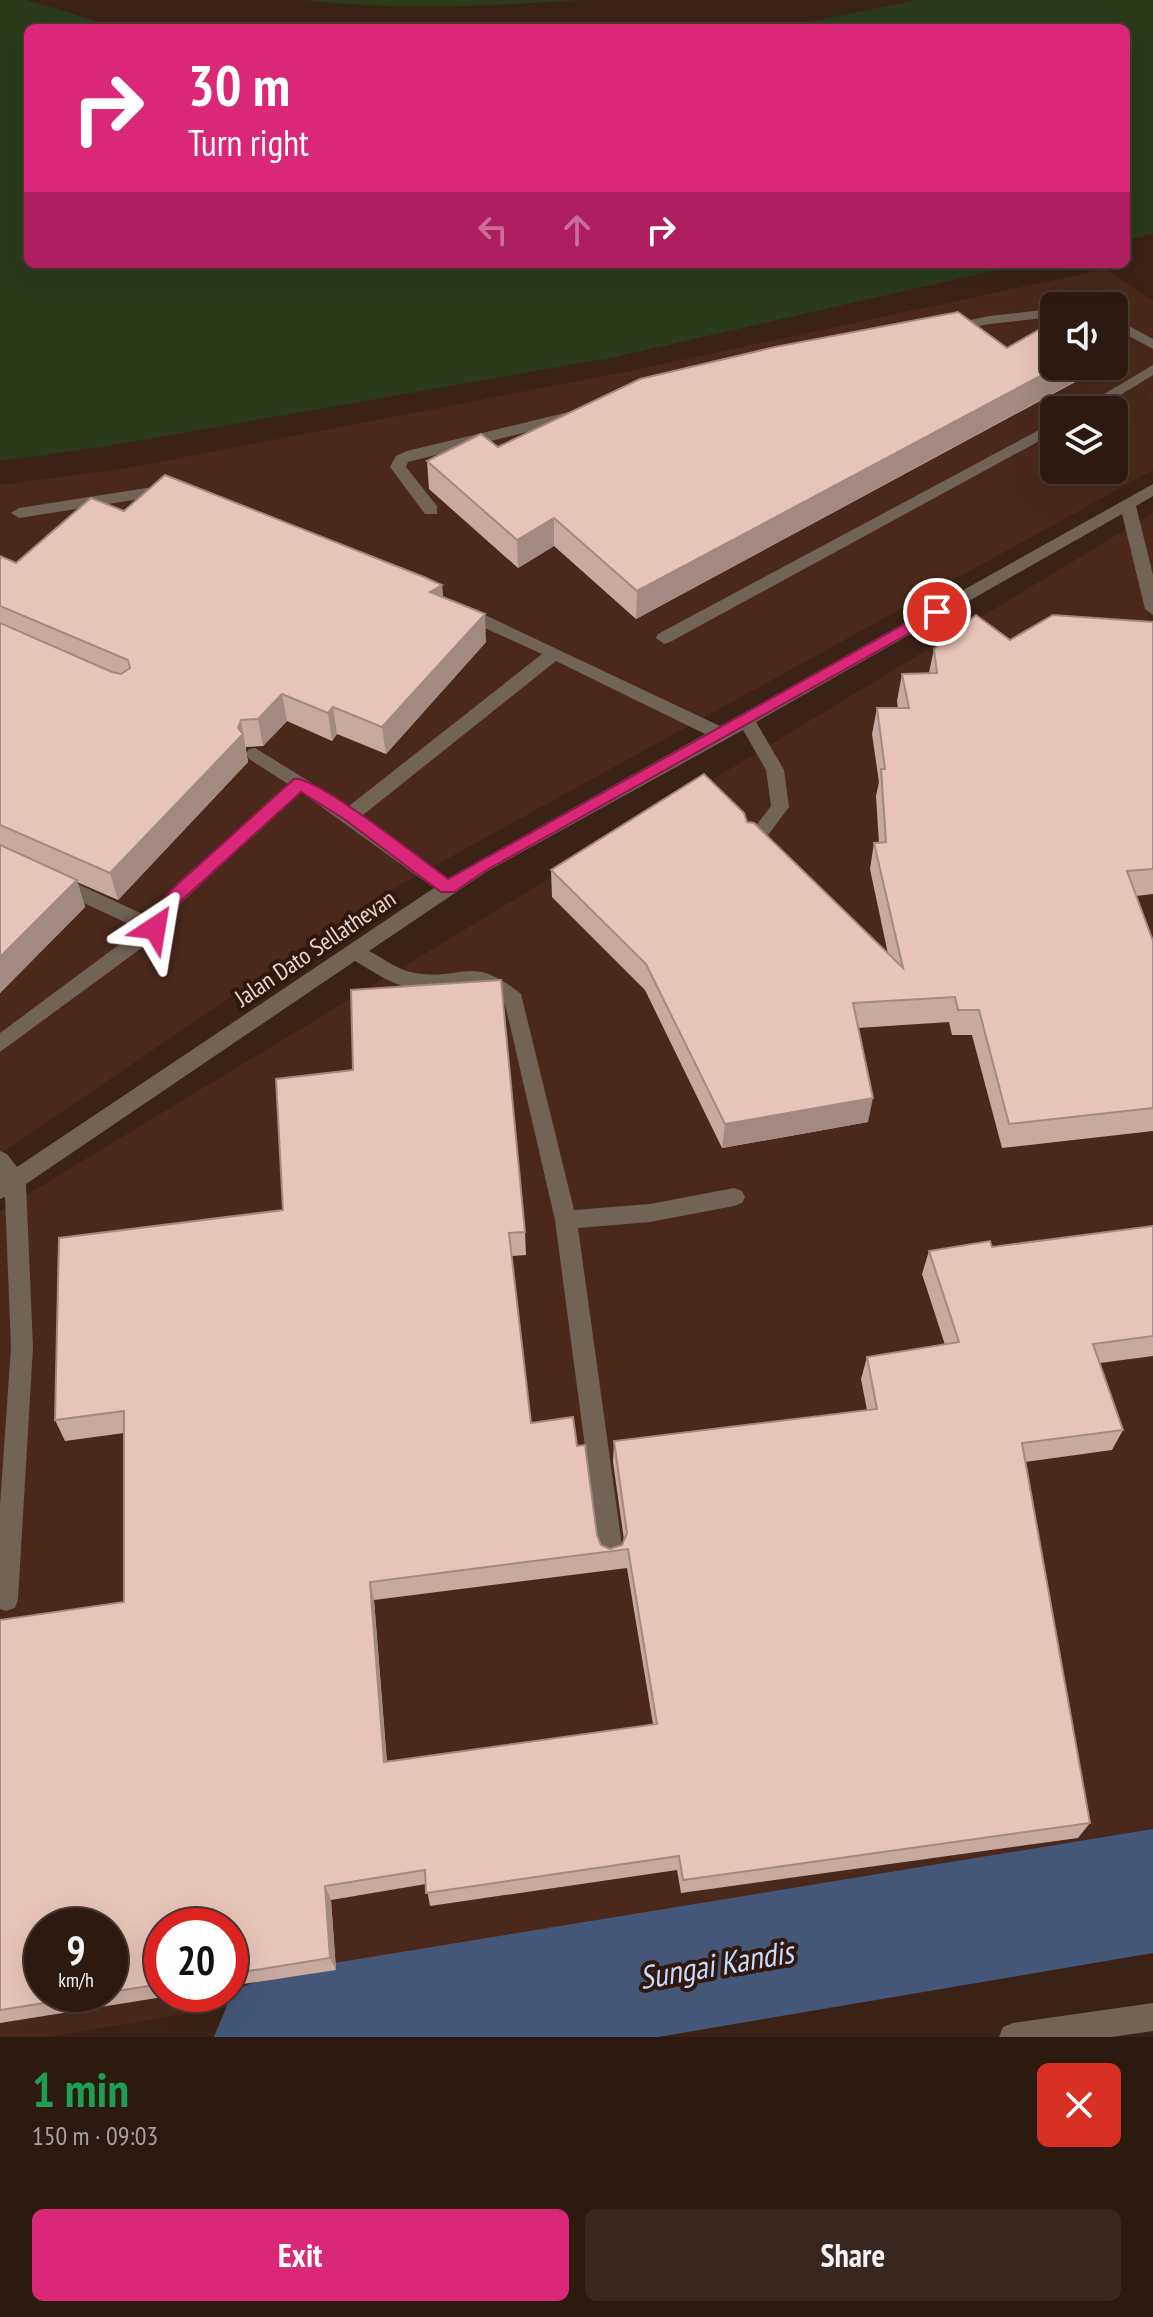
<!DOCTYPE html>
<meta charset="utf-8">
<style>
:root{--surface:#2c1a11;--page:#38271f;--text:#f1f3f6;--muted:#a6a19f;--line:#483831;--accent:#db2777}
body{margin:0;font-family:"PT Sans Narrow",sans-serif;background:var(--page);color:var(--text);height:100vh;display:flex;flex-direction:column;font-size:30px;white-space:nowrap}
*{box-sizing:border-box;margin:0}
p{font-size:26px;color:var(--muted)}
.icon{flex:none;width:44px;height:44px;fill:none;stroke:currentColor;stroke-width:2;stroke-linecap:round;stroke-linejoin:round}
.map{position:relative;height:2037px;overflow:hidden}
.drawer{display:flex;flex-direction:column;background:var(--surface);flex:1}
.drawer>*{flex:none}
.hud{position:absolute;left:24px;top:24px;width:1106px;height:244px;border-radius:12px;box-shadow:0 8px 32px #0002,0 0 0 2px var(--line);background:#db2777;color:#fff;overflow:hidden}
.fabs{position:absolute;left:1040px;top:292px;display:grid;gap:16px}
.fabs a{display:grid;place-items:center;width:88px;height:88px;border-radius:12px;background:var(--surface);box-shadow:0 8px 32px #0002,0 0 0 2px var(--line);font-size:40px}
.speed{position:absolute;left:24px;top:1908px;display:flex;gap:16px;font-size:40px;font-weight:700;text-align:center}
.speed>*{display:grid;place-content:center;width:104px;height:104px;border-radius:50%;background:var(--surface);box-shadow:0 8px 32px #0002,0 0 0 2px var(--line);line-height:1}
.speed small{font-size:20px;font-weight:400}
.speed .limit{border:12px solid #d22;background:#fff;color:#111}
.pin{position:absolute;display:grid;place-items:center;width:68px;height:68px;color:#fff;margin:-34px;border:4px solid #fff;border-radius:50%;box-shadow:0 2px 8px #0007}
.me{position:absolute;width:88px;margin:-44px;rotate:33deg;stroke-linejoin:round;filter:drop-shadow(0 0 6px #0008)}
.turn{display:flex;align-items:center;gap:28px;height:168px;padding:0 32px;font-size:36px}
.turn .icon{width:104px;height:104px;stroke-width:2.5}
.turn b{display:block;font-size:56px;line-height:68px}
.lanes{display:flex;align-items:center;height:76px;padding:0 32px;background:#0003;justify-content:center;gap:40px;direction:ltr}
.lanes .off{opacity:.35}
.round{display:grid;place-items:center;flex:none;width:84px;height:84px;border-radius:12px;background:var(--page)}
.headline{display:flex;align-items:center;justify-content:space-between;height:136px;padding:0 32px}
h1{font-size:48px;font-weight:800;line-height:60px;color:#1e9e55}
.button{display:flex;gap:16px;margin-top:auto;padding:16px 32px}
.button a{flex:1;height:92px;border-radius:12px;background:var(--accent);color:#fff;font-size:32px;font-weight:800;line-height:92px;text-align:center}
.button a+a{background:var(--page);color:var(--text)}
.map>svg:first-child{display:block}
.built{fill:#4a291c;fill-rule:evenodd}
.green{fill:#2a3a1b}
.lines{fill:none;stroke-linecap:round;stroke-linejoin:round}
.river{fill:#455778;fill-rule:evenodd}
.minor{fill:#726357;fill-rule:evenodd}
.wall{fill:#c7a99f;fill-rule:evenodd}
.shaded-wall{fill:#a28982}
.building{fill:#e7c4b9;stroke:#a28982;stroke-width:2;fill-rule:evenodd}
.route{fill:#db2777;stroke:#8e194d;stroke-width:2}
.labels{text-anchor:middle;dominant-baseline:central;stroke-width:8;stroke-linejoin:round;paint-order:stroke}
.street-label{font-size:24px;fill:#e7d5ce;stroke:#31180e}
.near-water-label{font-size:32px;font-style:italic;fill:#c6dafd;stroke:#31180e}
</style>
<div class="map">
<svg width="1153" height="2037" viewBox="0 0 1153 2037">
<rect width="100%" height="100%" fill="#3b2217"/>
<!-- built -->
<g class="built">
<path d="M1106,269L1153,301V470L376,898L0,1154V485L128,468L625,372ZM1054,306H1114V366H1054ZM1054,410H1114V470H1054Z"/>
<path d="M1153,513V1851L48,2037H0V1211ZM42,1926H110V1994H42ZM162,1926H230V1994H162Z"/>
</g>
<!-- green -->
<g class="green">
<path d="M0,0H27L119,28H28V264H1022L615,357L108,446L0,461Z"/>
<path d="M305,0H581C489,6 397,11 305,0Z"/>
<path d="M917,0H1153V234L1126,240V28H778Z"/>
</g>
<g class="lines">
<!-- river -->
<path class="river" d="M1153,1829V1953L658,2037H214L233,1991L279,1972Z"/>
<!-- minor -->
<g class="minor">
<path d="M1054,309V317L989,324L947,333L940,329L942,326L989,316Z"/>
<path d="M1114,318L1153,339V349L1114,328Z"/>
<path d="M1153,365V375L1096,410H1077Z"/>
<path d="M577,410L582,412V418L408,462L406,467L437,506V514H425L390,467L396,456L407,451Z"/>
<path d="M1054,422V433L670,642L664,644L656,638L658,634Z"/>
<path d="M172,484L178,485V493L19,518L11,513L19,508Z"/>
<path d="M1153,484V496L1136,506L1153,575V615L1145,609L1122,514L756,722L784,770L789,807L760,846H746L744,841L771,806L766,770L743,730L486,872L369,951C383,958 399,971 415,973C465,981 470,953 521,994L574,1210L650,1204L734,1188L742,1191L745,1197L742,1203L734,1206L650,1222L578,1228L623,1553L620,1561L611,1565L602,1561L599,1553L555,1220L505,1004C467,972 459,993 417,989C395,987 374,972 355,961L26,1184L33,1347L18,1599L15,1608L6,1611L0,1609V1506L11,1347L5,1197L0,1199V1151L7,1154L17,1167L434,888L301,792L183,901L162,933L0,1052V1033L140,929L51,888L49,883L51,878H65L151,918L169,891L288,784L249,759L246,754L249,749L255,748L349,806L542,654L456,615L454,611L456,607H468L720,726ZM556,661L705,734L448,878L363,815Z"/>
<path d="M1153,2003V2031L1111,2037H999L1003,2027L1013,2023Z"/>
</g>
</g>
<!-- wall -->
<g class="wall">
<path d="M1007,348L1103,367L636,619L554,546L518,568L429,489L427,461Z"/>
<path d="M124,511L442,585L443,598L486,642L386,754L337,734L332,741L287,721L263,746L246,747V750L248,762L118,900L77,882L85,907L0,993V556L16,563Z"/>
<path d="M1153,622V894L1136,896L1153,941V1131L1002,1148L972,1035H952L949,1022L858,1028L868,1122L722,1148L645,990L552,897L551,870L747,822L888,954L870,869L874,843H879L876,796L879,782L872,734L877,708H898L897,701L902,674L929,673L934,649Z"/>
<path d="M1153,1226V1356L1100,1363L1123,1430L1112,1450L1025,1462L1090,1823L1078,1838L681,1893L677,1870L430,1906L426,1884L331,1900L336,1970L230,1986V1926H162V1994H182L0,2023V1620L124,1602V1433L65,1441L55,1420L59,1238L525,1232L526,1255L512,1256L531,1423L577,1446L597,1535L601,1545L610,1549L622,1545L624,1540L613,1462L614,1441L867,1410L861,1379L867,1357L945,1345L922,1274L929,1251L992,1247ZM627,1568L653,1724L387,1762L374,1600ZM110,1926V1994H42Z"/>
</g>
<!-- shaded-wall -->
<g class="shaded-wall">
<path d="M1059,366H1103L636,619L637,591Z"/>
<path d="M554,518V546L518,568L517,540Z"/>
<path d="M442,585L444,613L430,592Z"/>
<path d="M485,614L486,642L386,754L382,727Z"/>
<path d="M282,694L287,721L263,746L258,719Z"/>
<path d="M333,707L337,734L332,741L328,713Z"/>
<path d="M241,720L248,762L118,900L110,873L238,728Z"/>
<path d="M77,880L85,907L0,993V957Z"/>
<path d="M873,1098L868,1122L722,1148L725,1124Z"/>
<path d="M370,1582L374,1600L388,1778L384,1762Z"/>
<path d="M325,1886L331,1900L336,1970L330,1958Z"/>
</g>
<!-- building -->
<g class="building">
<path d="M958,312L1007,348L1054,321V366H1059L637,591L554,518L517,540L427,461L481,434L498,447L640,379L775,347Z"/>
<path d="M165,475L424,577L442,585L430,592L485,614L382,727L333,707L328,713L282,694L258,719L241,720L238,728L243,734L110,873L0,825V623L112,672L121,674L130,668L128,660L0,606V556L16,563L91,498L124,511Z"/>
<path d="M976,615L1010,640L1053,615L1153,622V869L1127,871L1153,941V1108L1009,1124L979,1010H958L955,997L853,1003L873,1098L725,1124L646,964L551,870L704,774L744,813L747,822L754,823L903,968L874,843L886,842L881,769H885L877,708H909L902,674L937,673L934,649Z"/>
<path d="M0,845L77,880L0,957Z"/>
<path d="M501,980L525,1232L509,1233L531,1423L573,1417L577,1446L585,1445L597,1535L601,1545L610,1549L622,1545L627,1533L614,1441L877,1409L867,1357L959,1342L929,1251L990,1241L992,1247L1153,1226V1336L1093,1344L1123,1430L1022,1443L1090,1823L683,1880L679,1856L426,1893L425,1870L325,1886L330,1958L230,1974V1926H162V1984L110,1992V1926H42V1994H100L0,2010V1620L124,1602V1411L55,1420L59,1238L283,1210L276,1079L353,1070L351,990ZM628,1549L657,1724L384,1762L370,1582Z"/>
</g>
<!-- route -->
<path class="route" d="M937,606L942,608V615L485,871L454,892H441L344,819L301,792L182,900L161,933L155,935L146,928L170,891L294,779C314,774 425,862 448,879Z"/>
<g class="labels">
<!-- street labels -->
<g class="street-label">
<text transform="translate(315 948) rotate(-34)">Jalan Dato Sellathevan</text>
</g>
<!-- near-water labels -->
<g class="near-water-label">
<text transform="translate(716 1964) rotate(-10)">Sungai Kandis</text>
</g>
</g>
</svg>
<div class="fabs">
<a><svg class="icon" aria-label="sound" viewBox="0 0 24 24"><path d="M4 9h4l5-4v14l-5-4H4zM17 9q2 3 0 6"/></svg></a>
<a><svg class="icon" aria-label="layers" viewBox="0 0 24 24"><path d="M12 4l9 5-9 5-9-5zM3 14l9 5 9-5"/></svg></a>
</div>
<div class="speed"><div>9<small>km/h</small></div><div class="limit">20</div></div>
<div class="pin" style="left:937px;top:612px;background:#d93025"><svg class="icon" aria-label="arrive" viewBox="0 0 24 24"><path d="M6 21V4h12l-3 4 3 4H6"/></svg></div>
<svg class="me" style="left:155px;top:928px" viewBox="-20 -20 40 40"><path d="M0-17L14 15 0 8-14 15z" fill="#db2777" stroke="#fff" stroke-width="4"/></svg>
<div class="hud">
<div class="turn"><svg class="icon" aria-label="right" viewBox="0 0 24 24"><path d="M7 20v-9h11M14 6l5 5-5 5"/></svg><div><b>30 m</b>Turn right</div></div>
<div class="lanes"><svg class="icon off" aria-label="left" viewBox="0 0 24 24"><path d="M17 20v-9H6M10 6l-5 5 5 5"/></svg><svg class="icon off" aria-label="ahead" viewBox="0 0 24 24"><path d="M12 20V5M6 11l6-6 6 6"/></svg><svg class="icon" aria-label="right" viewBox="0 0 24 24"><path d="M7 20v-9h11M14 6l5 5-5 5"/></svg></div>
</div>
</div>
<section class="drawer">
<div class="headline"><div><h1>1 min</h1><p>150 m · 09:03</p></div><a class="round" style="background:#d93025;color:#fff"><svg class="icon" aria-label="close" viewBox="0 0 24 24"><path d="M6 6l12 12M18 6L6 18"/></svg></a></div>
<div class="button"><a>Exit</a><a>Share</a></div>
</section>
